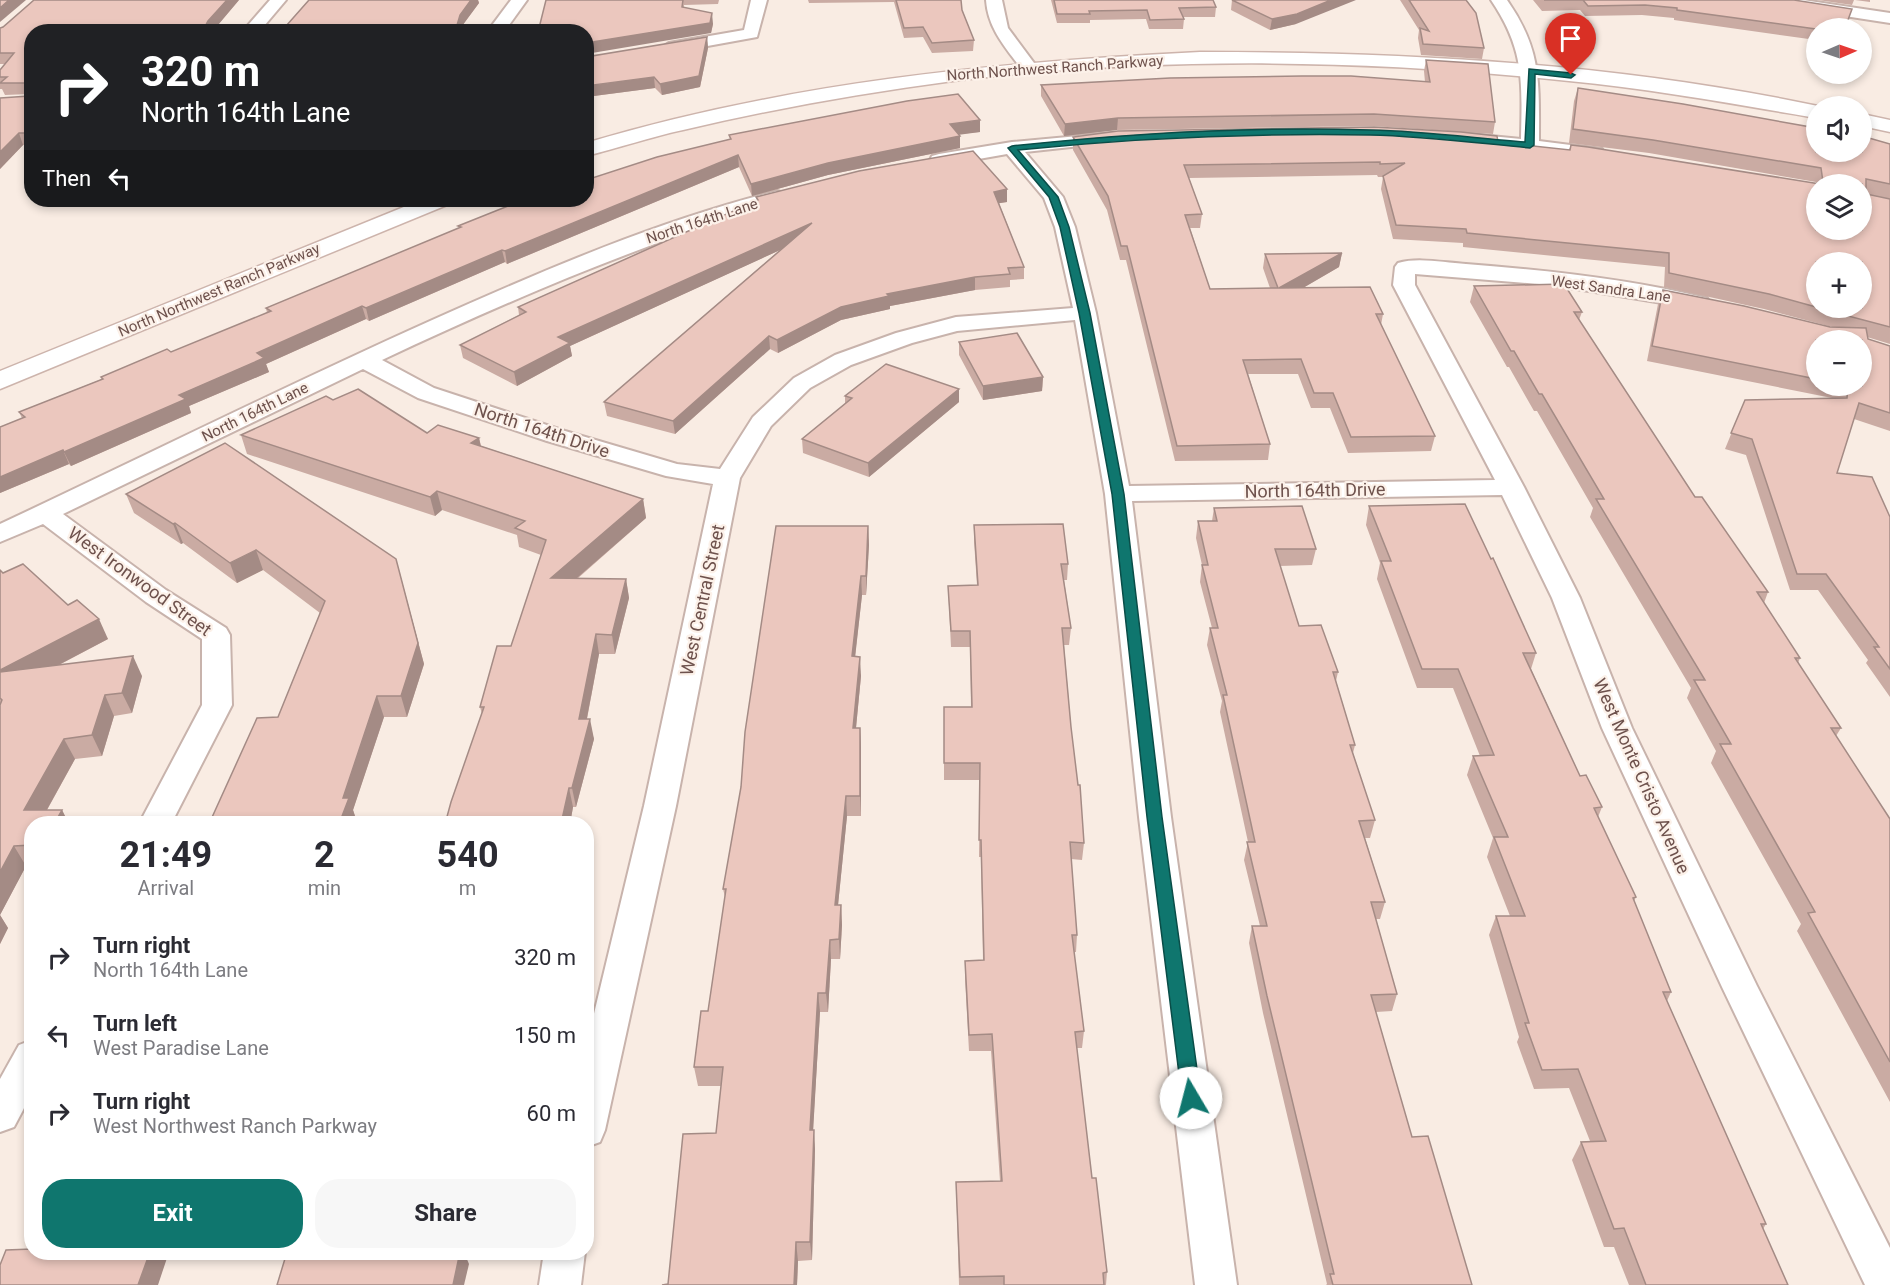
<!DOCTYPE html>
<meta charset="utf-8">
<style>
:root{--surface:#fff;--page:#f7f7f7;--text:#2b2b33;--muted:#7c7c81;--accent:#0f766e}
body{margin:0;font-family:Roboto,sans-serif;background:var(--page);color:var(--text);height:100vh;display:flex;flex-direction:column;font-size:22px;white-space:nowrap}
*{box-sizing:border-box;margin:0}
p{font-size:20px;color:var(--muted)}
.icon{flex:none;width:33px;height:33px;fill:none;stroke:currentColor;stroke-width:2;stroke-linecap:round;stroke-linejoin:round}
.map{position:relative;flex:1;overflow:hidden}
.drawer{position:absolute;left:24px;top:816px;width:570px;height:444px;display:flex;flex-direction:column;background:var(--surface);border-radius:24px;box-shadow:0 3px 9px #0003}
.drawer>*{flex:none}
.hud{position:absolute;left:24px;top:24px;width:570px;height:183px;border-radius:24px;box-shadow:0 3px 9px #0003;background:#202124;color:#fff;overflow:hidden}
.needle{width:39px;rotate:88deg}
.controls{position:absolute;left:1806px;top:18px;display:grid;gap:12px}
.controls a{display:grid;place-items:center;width:66px;height:66px;border-radius:50%;background:var(--surface);box-shadow:0 3px 9px #0003;font-size:30px}
.pin{position:absolute;display:grid;place-items:center;width:51px;height:51px;color:#fff;margin:-62px -26px;border-radius:50% 50% 50% 0;rotate:-45deg;box-shadow:0 0 6px #0007}
.pin .icon{rotate:45deg}
.me{position:absolute;width:66px;margin:-33px;rotate:352deg;stroke-linejoin:round;filter:drop-shadow(0 0 4px #0008)}
.turn{display:flex;align-items:center;gap:21px;height:126px;padding:0 18px;font-size:27px}
.turn .icon{width:78px;height:78px;stroke-width:2.5}
.turn b{display:block;font-size:42px;line-height:51px}
.then{display:flex;align-items:center;height:57px;padding:0 18px;background:#0003;gap:12px;font-size:22px}
.eta{display:flex;justify-content:space-evenly;align-items:center;height:102px;text-align:center}
.eta b{font-size:36px;font-weight:700;line-height:42px}
.primary-button{display:flex;gap:12px;margin-top:auto;padding:12px 18px}
.primary-button a{flex:1;height:69px;border-radius:24px;background:var(--accent);color:#fff;font-size:24px;font-weight:700;line-height:69px;text-align:center}
.primary-button a+a{background:var(--page);color:var(--text)}
ul{padding:0;list-style:none}
li{display:flex;align-items:center;gap:18px;height:78px;padding:0 18px}
li div{flex:1}
li b{display:block;font-size:22px}
li em{font-style:normal}
.map>svg:first-child{display:block}
.lines{fill:none;stroke-linecap:round;stroke-linejoin:round}
.street-casing{stroke:#c8b3ac;stroke-width:4}
.secondary-casing{stroke:#cdb4ac;stroke-width:3}
.street{fill:#fff;fill-rule:evenodd}
.secondary{fill:#fff;fill-rule:evenodd}
.wall{fill:#caaba3;fill-rule:evenodd}
.shaded-wall{fill:#a48b85}
.building{fill:#ebc7be;stroke:#a48b85;stroke-width:1.5}
.route{fill:#0f766e;stroke:#0a4d48;stroke-width:1.5}
.labels{text-anchor:middle;dominant-baseline:central;stroke-width:4.5;stroke-linejoin:round;paint-order:stroke}
.far-street-label{font-size:15px;fill:#6e524d;stroke:#fcf1e9}
.street-label{font-size:18px;fill:#6e524d;stroke:#fcf1e9}
</style>
<div class="map">
<svg width="1890" height="1285" viewBox="0 0 1890 1285">
<rect width="100%" height="100%" fill="#f9ece3"/>
<g class="lines">
<!-- street casing -->
<g class="street-casing">
<g id="street">
<path d="M270,0H286L259,32H242Z"/>
<path d="M511,0H527L504,32H487Z"/>
<path d="M751,0H767L757,37L669,53L661,48L669,43L744,30Z"/>
<path d="M986,0H1002L1008,28L1037,67L1035,71H1023C1006,48 988,29 986,0Z"/>
<path d="M1491,0H1507C1542,50 1539,83 1539,141L1602,149L1604,153L1602,157L1595,159L1454,142L1451,138L1454,134L1460,133L1521,139C1522,82 1525,50 1491,0Z"/>
<path d="M1765,0H1803L1890,13V23L1773,5Z"/>
<path d="M1111,133L1117,134L1120,138L1117,142L1025,152L1063,197L1075,227L1096,313L1129,486L1495,480L1393,285L1395,267L1398,263C1419,257 1445,263 1466,264C1546,270 1629,279 1707,298L1710,303L1707,308L1699,309L1552,285L1415,274V285L1524,487L1580,598L1632,728L1757,986L1890,1248V1285H1865L1722,987L1602,728L1552,598L1502,495L1132,501L1171,817L1237,1285H1195L1139,817L1105,494L1075,320L957,331L912,343L851,365L810,388L771,426L740,478L676,806L605,1130L600,1142L586,1147V1047L644,806L713,484L666,476L547,441L418,398L363,369L63,514L166,590L226,628L230,635L232,705L171,824H139L202,705V639L146,602L43,524L0,542V524C143,457 285,386 430,321C542,271 657,221 777,191L784,193L787,197L784,201C645,242 512,299 382,360L434,388L565,431L677,464L720,469L753,417L794,378L835,355L896,333L956,317L1073,308L1055,227L1044,198L1007,154L939,166L932,164L930,160L932,156L939,154L1012,142Z"/>
<path d="M32,1040V1093L14,1127L0,1132V1079L19,1045Z"/>
<path d="M544,1252H585L581,1285H539Z"/>
</g>
</g>
<!-- secondary casing -->
<g class="secondary-casing">
<g id="secondary">
<path d="M1200,52C1407,52 1616,63 1818,106H1816V118C1734,104 1652,89 1569,81C1365,59 1157,56 953,81C862,93 772,109 683,130C650,137 619,148 586,156V143C786,83 993,62 1200,52Z"/>
<path d="M1862,114L1890,120V132L1862,126Z"/>
<path d="M421,200H450L447,205L0,389V371Z"/>
</g>
</g>
<!-- street -->
<use href="#street" class="street"/>
<!-- secondary -->
<use href="#secondary" class="secondary"/>
</g>
<!-- wall -->
<g class="wall">
<path d="M239,0L212,32H32V144L23,145L0,169V98L29,96V94L5,95L2,89H0V70L5,64H0V28Z"/>
<path d="M309,0H478L479,3L462,26L461,32H288L286,26Z"/>
<path d="M546,0H719L718,4L684,5V8L713,24L711,33Z"/>
<path d="M808,0H961L962,10L974,40L973,51L932,53L923,37L904,38L894,2L809,3Z"/>
<path d="M1051,0H1213L1216,7L1215,17H1183L1184,19L1183,29H1149L1146,19L1090,20V23H1057Z"/>
<path d="M1232,0L1296,24L1270,30L1231,10Z"/>
<path d="M1400,0H1466L1484,48L1482,59L1421,55L1418,38L1419,30Z"/>
<path d="M1533,0H1794L1816,28V40L1674,20V18L1642,15L1585,16L1580,10L1542,11Z"/>
<path d="M1818,0H1854L1852,5Z"/>
<path d="M1855,0H1870V2Z"/>
<path d="M707,37L708,48L700,87L662,95L655,88L586,97Z"/>
<path d="M1426,60L1495,122L1493,134L1372,126L1117,130L1064,136L1041,96V85L1425,82L1424,71Z"/>
<path d="M1578,88L1890,144V344L1867,337L1868,339L1890,346V431L1854,419L1837,473L1890,517V697L1866,663L1868,660L1818,590H1790L1746,455L1725,449L1745,400L1832,398L1647,361L1658,304L1663,290L1832,327L1764,309L1664,287L1665,267L1463,247V243L1393,239L1381,189L1383,177H1378L1377,175L1189,178L1202,214L1200,228H1190L1210,289L1270,288L1263,268L1265,254L1342,253L1339,267L1303,288L1383,314L1381,325L1435,436L1431,451L1348,453L1330,408H1311L1298,374H1248L1270,444L1268,460L1175,461L1126,260H1120L1107,210L1073,150V137L1498,142L1569,150L1571,145L1817,184L1816,182L1649,153L1569,143L1574,101ZM1816,340L1862,386H1816Z"/>
<path d="M980,132L959,134L960,136V148L828,175L752,196L739,167L507,264L505,262L369,321L366,319L266,364L269,372L189,406L191,413L71,466L69,464L0,493V427L22,418L19,412L102,379L101,377L171,352L267,313L266,308L459,228L458,226L730,139L729,135Z"/>
<path d="M756,197L1007,202L999,203L1024,267V279L1010,280V287L975,290L890,306V309L841,320L778,353L770,349L675,434L607,416L604,402L780,250L570,346L572,356L517,386L463,358L460,345L519,315L518,307L757,200Z"/>
<path d="M1474,286L1582,312L1579,320L1695,497L1768,592L1764,603L1800,658L1798,663L1841,728L1836,736L1890,819V1102L1797,931L1801,924L1711,763L1716,751L1687,698L1691,688L1590,517L1593,508L1537,411H1534L1509,367H1507L1470,302Z"/>
<path d="M959,342L1043,377L1042,391L983,400L959,355Z"/>
<path d="M845,396L959,402L869,477L803,453L802,439L845,404Z"/>
<path d="M333,400L427,433L479,438L481,446L643,499L646,518L577,579H626L629,598L615,654H599L587,719L594,739L576,807H573L570,824H445L482,714L480,707L511,646L541,555L519,547L517,535L442,510L435,516L247,454L241,435Z"/>
<path d="M126,494L396,559L424,664L407,717H384L353,810L356,819L278,717L320,613L263,570L237,583L183,543L181,544L134,513Z"/>
<path d="M1369,506L1536,653L1531,669L1580,776L1602,807L1598,817L1636,897L1634,901L1671,992L1667,1001L1766,1224L1763,1229L1788,1285H1629L1614,1247H1604L1572,1160L1581,1142L1590,1141L1569,1088L1534,1089L1517,1042L1519,1037L1489,935L1496,916H1510L1487,857L1493,838L1467,775L1473,756H1480L1453,688H1417L1377,579L1380,563L1366,525Z"/>
<path d="M1214,508L1316,549L1312,565L1280,566L1299,626L1338,672L1336,681L1355,745L1353,753L1375,820L1370,838H1365L1385,902L1380,919H1376L1397,994L1392,1011L1376,1012L1412,1137L1472,1285H1326L1327,1284L1263,1013L1249,943L1252,926H1260L1244,860L1248,842L1220,712L1222,701L1207,645L1210,628H1212L1200,582L1202,565L1196,538L1198,521H1212Z"/>
<path d="M974,525L1068,564L1067,580H1064L1071,628L1069,645H1064L1071,727L1084,843L1082,860L1071,859L1077,935L1076,952H1074L1084,1031L1082,1048H1077L1092,1178L1107,1272L1106,1285H959L956,1182L1000,1181L991,1051H969L965,978V961L983,960L981,857H979L980,780H944V707H971L970,647H951L948,586L977,585L974,541Z"/>
<path d="M868,526L869,545L866,595H862L855,656L861,676L856,728H860L861,747V816H847L838,905H841L842,925L840,959H831L828,1012H820L813,1130L815,1149L812,1260L798,1261L797,1285H662L668,1284L716,1133L721,1086H698L694,1067L708,1011L725,897L723,889Z"/>
<path d="M0,570L3,573L68,605L108,639L59,665L142,676L132,713L114,716L102,756L75,759L47,810H62L69,824H32V866H26L0,915L8,928L0,944Z"/>
</g>
<!-- shaded-wall -->
<g class="shaded-wall">
<path d="M9,0H26L0,22V8Z"/>
<path d="M227,0H239L212,32H202L208,21Z"/>
<path d="M471,0H478L479,3L462,26L461,32H455L460,15Z"/>
<path d="M1331,0H1356L1296,24L1270,30L1272,19Z"/>
<path d="M712,13L713,24L711,33L586,54V43Z"/>
<path d="M707,37L708,48L700,87L662,95L660,84Z"/>
<path d="M654,77L655,88L586,97V86Z"/>
<path d="M1118,118L1117,130L1064,136L1065,124Z"/>
<path d="M980,120V132L950,136V124Z"/>
<path d="M19,133L23,145L0,169V152Z"/>
<path d="M960,136V148L828,175L752,196L751,184L828,163Z"/>
<path d="M738,155L739,167L507,264L505,251Z"/>
<path d="M1007,189V202L994,204V192Z"/>
<path d="M812,223L813,235L570,346L572,356L517,386L514,372L558,337Z"/>
<path d="M502,250L505,262L369,321L366,308Z"/>
<path d="M1342,253L1339,267L1277,303L1279,288Z"/>
<path d="M975,277V290L890,306V309L841,320L778,353L777,340L841,307L887,294Z"/>
<path d="M362,306L366,319L266,364L269,372L189,406L191,413L71,466L64,452L179,395L257,353Z"/>
<path d="M769,336L770,349L675,434L673,421Z"/>
<path d="M1043,377L1042,391L983,400V386Z"/>
<path d="M959,389V402L869,477L868,463Z"/>
<path d="M479,438L483,456L471,443Z"/>
<path d="M63,450L69,464L0,493V477Z"/>
<path d="M437,491L442,510L435,516L430,497Z"/>
<path d="M643,499L646,518L555,597L551,578Z"/>
<path d="M175,523L183,543L181,544L173,524Z"/>
<path d="M868,526L869,545L866,595V576Z"/>
<path d="M256,550L263,570L237,583L230,563Z"/>
<path d="M396,559L424,664L407,717L401,696Z"/>
<path d="M861,576L862,595L853,676L852,656Z"/>
<path d="M626,579L629,598L615,654L612,635Z"/>
<path d="M99,619L108,639L5,693L0,684V670Z"/>
<path d="M596,634L599,654L583,739L579,719Z"/>
<path d="M133,656L142,676L132,713L122,693Z"/>
<path d="M860,657L861,676L854,748L853,728Z"/>
<path d="M105,695L114,716L102,756L92,735Z"/>
<path d="M377,696L384,717L353,810L356,819L355,824H339L343,798Z"/>
<path d="M590,719L594,739L576,807L572,788Z"/>
<path d="M860,728L861,747V816L860,796Z"/>
<path d="M64,739L75,759L39,824L24,810Z"/>
<path d="M569,788L573,807L570,824H561Z"/>
<path d="M846,796L847,816L836,925L835,905Z"/>
<path d="M62,810L69,824H54Z"/>
<path d="M14,846L26,866L0,915L8,928L0,944V872Z"/>
<path d="M841,905L842,925L840,959L839,939Z"/>
<path d="M830,940L831,959L828,1012L826,993Z"/>
<path d="M818,993L820,1012L812,1149L810,1130Z"/>
<path d="M814,1130L815,1149L812,1260L810,1242Z"/>
<path d="M796,1242L798,1261L797,1285H794Z"/>
<path d="M150,1252H169L158,1285H138Z"/>
<path d="M460,1252H464L469,1264L464,1285H453Z"/>
</g>
<!-- building -->
<g class="building">
<path d="M0,0H9L0,8Z"/>
<path d="M34,0H227L208,21L202,32H32V133H19L0,152V98L29,96V83H0L7,77H0V70L14,53H0V28L3,27Z"/>
<path d="M309,0H471L460,15L455,32H292L296,26H286Z"/>
<path d="M546,0H683L682,7L712,13L710,23L586,43V32H538Z"/>
<path d="M896,0H961L962,10L974,40L932,43L923,27L904,28Z"/>
<path d="M1054,0H1213L1216,7L1179,8L1184,19L1150,20L1147,10L1089,11L1090,14H1057Z"/>
<path d="M1232,0H1331L1297,14L1272,19Z"/>
<path d="M1409,0H1466L1476,13L1484,48L1423,44L1420,28L1429,31Z"/>
<path d="M1544,0H1794L1852,9L1845,28L1816,29L1677,10V8L1645,5L1588,6L1583,0Z"/>
<path d="M707,37L699,76L660,84L654,77L586,86V57Z"/>
<path d="M1426,60L1488,64L1495,122L1374,114L1118,118L1065,124L1041,85L1170,78L1302,76H1351L1430,82Z"/>
<path d="M1578,88L1683,104L1816,128V152H1862V136L1890,144V184L1866,179V194L1890,199V327L1818,308H1862V262H1816V307L1769,294L1669,273V253L1467,233L1466,229L1396,225L1383,176L1405,163L1380,164V162L1184,165L1202,214L1185,215L1210,289L1278,288L1265,254L1342,253L1279,288L1370,287L1383,314H1376L1435,436L1351,437L1333,393H1314L1301,359L1243,360L1270,444L1177,446L1127,246H1121L1108,196L1073,137L1118,131L1374,127L1461,132L1497,136L1498,142L1570,150L1571,145L1588,147L1820,184H1816V230H1862V184H1821L1823,182L1821,168L1653,140L1573,129Z"/>
<path d="M958,94L980,120L950,124L960,136L828,163L751,184L738,155L505,251L502,250L366,308L362,306L257,353L264,358L179,395L186,399L64,452L63,450L0,477V427L25,417L19,412L103,379L101,377L167,349L171,352L271,311L266,308L461,227L458,226L508,206L527,200H586V180L657,157L731,139L729,135L907,101Z"/>
<path d="M973,151L1007,189L994,192L1024,267L1008,268L1010,274L975,277L887,294L889,296L841,307L777,340L769,336L673,421L604,402L812,223L558,337L570,343L514,372L460,345L526,312L518,307L758,200L756,197L859,171Z"/>
<path d="M1564,284L1582,312H1574L1695,497H1702L1768,592H1757L1800,658H1795L1841,728H1831L1890,819V1062L1808,913L1815,912L1720,744H1731L1694,680H1705L1596,499H1604L1542,394H1539L1514,351H1511L1474,286Z"/>
<path d="M1663,290L1744,306L1830,327L1866,328L1868,339L1890,346V413L1859,403L1837,473L1872,477L1890,517V669L1874,647H1879L1826,574H1797L1752,439L1731,433L1745,400L1847,398L1848,386H1862V340H1816V379L1652,346Z"/>
<path d="M1017,333L1043,377L983,386L959,342Z"/>
<path d="M886,364L959,389L868,463L802,439L852,398L845,396Z"/>
<path d="M358,389L427,433L438,425L479,438L471,443L643,499L551,578L626,579L612,635L596,634L579,719H590L572,788H569L561,824H445L451,802L484,707H480L497,646H511L546,540L515,528L525,521L437,491L430,497L241,435L326,396L333,400Z"/>
<path d="M225,443L396,559L418,643L401,696H377L343,798H349L339,824H209L257,718L278,717L325,601L256,550L230,563L175,523L173,524L126,494Z"/>
<path d="M1465,504L1491,559L1493,558L1536,653H1523L1580,776L1586,775L1602,807L1594,808L1636,897L1633,898L1671,992H1663L1766,1224H1761L1788,1285H1646L1624,1228L1614,1229L1581,1142L1606,1141L1578,1069L1542,1070L1525,1023H1529L1496,916H1525L1494,837H1508L1473,756L1494,755L1458,669H1422L1381,561H1391L1369,506Z"/>
<path d="M1302,506L1316,549H1275L1299,626L1321,625L1338,672H1333L1355,745H1350L1375,820L1359,821L1385,902H1371L1397,994L1371,995L1412,1137L1428,1136L1472,1285H1333L1330,1274H1334L1267,996L1252,926H1267L1247,842H1255L1223,695H1227L1210,628H1218L1202,565H1208L1198,521H1217L1214,508Z"/>
<path d="M1063,524L1068,564H1061L1071,628H1062L1071,727L1078,785H1080L1084,843L1070,842L1077,935H1072L1084,1031L1075,1032L1092,1178H1096L1107,1272L1103,1273L1104,1285H1004V1276L960,1277L956,1182L1002,1181L992,1034L969,1035L965,961L984,960L981,840H979L980,763H944V707H972L970,631H951L948,586L978,585L974,525Z"/>
<path d="M776,526H868L866,576H861L852,656L860,657L853,728H860V796H846L835,905H841L839,939L830,940L826,993H818L810,1130H814L810,1242H796L794,1285H662L668,1284L683,1134L716,1133L723,1067H694L701,1011H708L726,889H723L741,787L745,732Z"/>
<path d="M23,564L68,605L77,600L99,619L0,670V570L3,573Z"/>
<path d="M133,656L122,693L105,695L92,735L64,739L24,810H62L54,824H32V845L14,846L0,872V705L2,700L0,698V672Z"/>
<path d="M32,1249V1252H150L138,1285H0V1265L6,1250Z"/>
<path d="M287,1252H460L453,1285H277Z"/>
</g>
<!-- route -->
<path class="route" d="M1529,69L1571,73L1575,75L1571,78L1535,74L1534,145L1530,148C1477,143 1423,136 1370,135C1253,133 1135,138 1018,150L1058,197L1069,227L1090,313L1124,494L1162,817L1201,1098L1198,1103L1191,1106L1185,1103L1182,1098L1147,817L1112,494L1079,313L1060,227L1049,197L1008,148L1012,146C1131,133 1251,126 1371,130C1422,131 1474,138 1525,142Z"/>
<g class="labels">
<!-- far-street labels -->
<g class="far-street-label">
<text transform="translate(1055 68) rotate(-4)">North Northwest Ranch Parkway</text>
<text transform="translate(702 221) rotate(-18)">North 164th Lane</text>
<text transform="translate(1611 289) rotate(8)">West Sandra Lane</text>
<text transform="translate(219 290) rotate(-23)">North Northwest Ranch Parkway</text>
<text transform="translate(255 412) rotate(-26)">North 164th Lane</text>
</g>
<!-- street labels -->
<g class="street-label">
<text transform="translate(542 430) rotate(18)">North 164th Drive</text>
<text transform="translate(1315 490) rotate(-1)">North 164th Drive</text>
<text transform="translate(140 581) rotate(36)">West Ironwood Street</text>
<text transform="translate(702 600) rotate(-78)">West Central Street</text>
<text transform="translate(1642 776) rotate(66)">West Monte Cristo Avenue</text>
</g>
</g>
</svg>
<div class="controls">
<a><svg class="needle" viewBox="-14 -14 28 28"><path d="M0-13l5 13h-10z" fill="#e53935"/><path d="M0 13l5-13h-10z" fill="#7c7c81"/></svg></a>
<a><svg class="icon" aria-label="sound" viewBox="0 0 24 24"><path d="M4 9h4l5-4v14l-5-4H4zM17 9q2 3 0 6"/></svg></a>
<a><svg class="icon" aria-label="layers" viewBox="0 0 24 24"><path d="M12 4l9 5-9 5-9-5zM3 14l9 5 9-5"/></svg></a>
<a>+</a>
<a>−</a>
</div>
<div class="pin" style="left:1571px;top:75px;background:#d93025"><svg class="icon" aria-label="arrive" viewBox="0 0 24 24"><path d="M6 21V4h12l-3 4 3 4H6"/></svg></div>
<svg class="me" style="left:1191px;top:1098px" viewBox="-20 -20 40 40"><circle r="19" fill="#fff"/><path d="M0-13L10 11 0 6-10 11z" fill="#0f766e"/></svg>
<div class="hud">
<div class="turn"><svg class="icon" aria-label="right" viewBox="0 0 24 24"><path d="M7 20v-9h11M14 6l5 5-5 5"/></svg><div><b>320 m</b>North 164th Lane</div></div>
<div class="then">Then<svg class="icon" aria-label="left" viewBox="0 0 24 24"><path d="M17 20v-9H6M10 6l-5 5 5 5"/></svg></div>
</div>
<section class="drawer">
<div class="eta">
<div><b>21:49</b><p>Arrival</p></div>
<div><b>2</b><p>min</p></div>
<div><b>540</b><p>m</p></div>
</div>
<ul>
<li><svg class="icon" aria-label="right" viewBox="0 0 24 24"><path d="M7 20v-9h11M14 6l5 5-5 5"/></svg><div><b>Turn right</b><p>North 164th Lane</p></div><em>320 m</em></li>
<li><svg class="icon" aria-label="left" viewBox="0 0 24 24"><path d="M17 20v-9H6M10 6l-5 5 5 5"/></svg><div><b>Turn left</b><p>West Paradise Lane</p></div><em>150 m</em></li>
<li><svg class="icon" aria-label="right" viewBox="0 0 24 24"><path d="M7 20v-9h11M14 6l5 5-5 5"/></svg><div><b>Turn right</b><p>West Northwest Ranch Parkway</p></div><em>60 m</em></li>
</ul>
<div class="primary-button"><a>Exit</a><a>Share</a></div>
</section>
</div>
